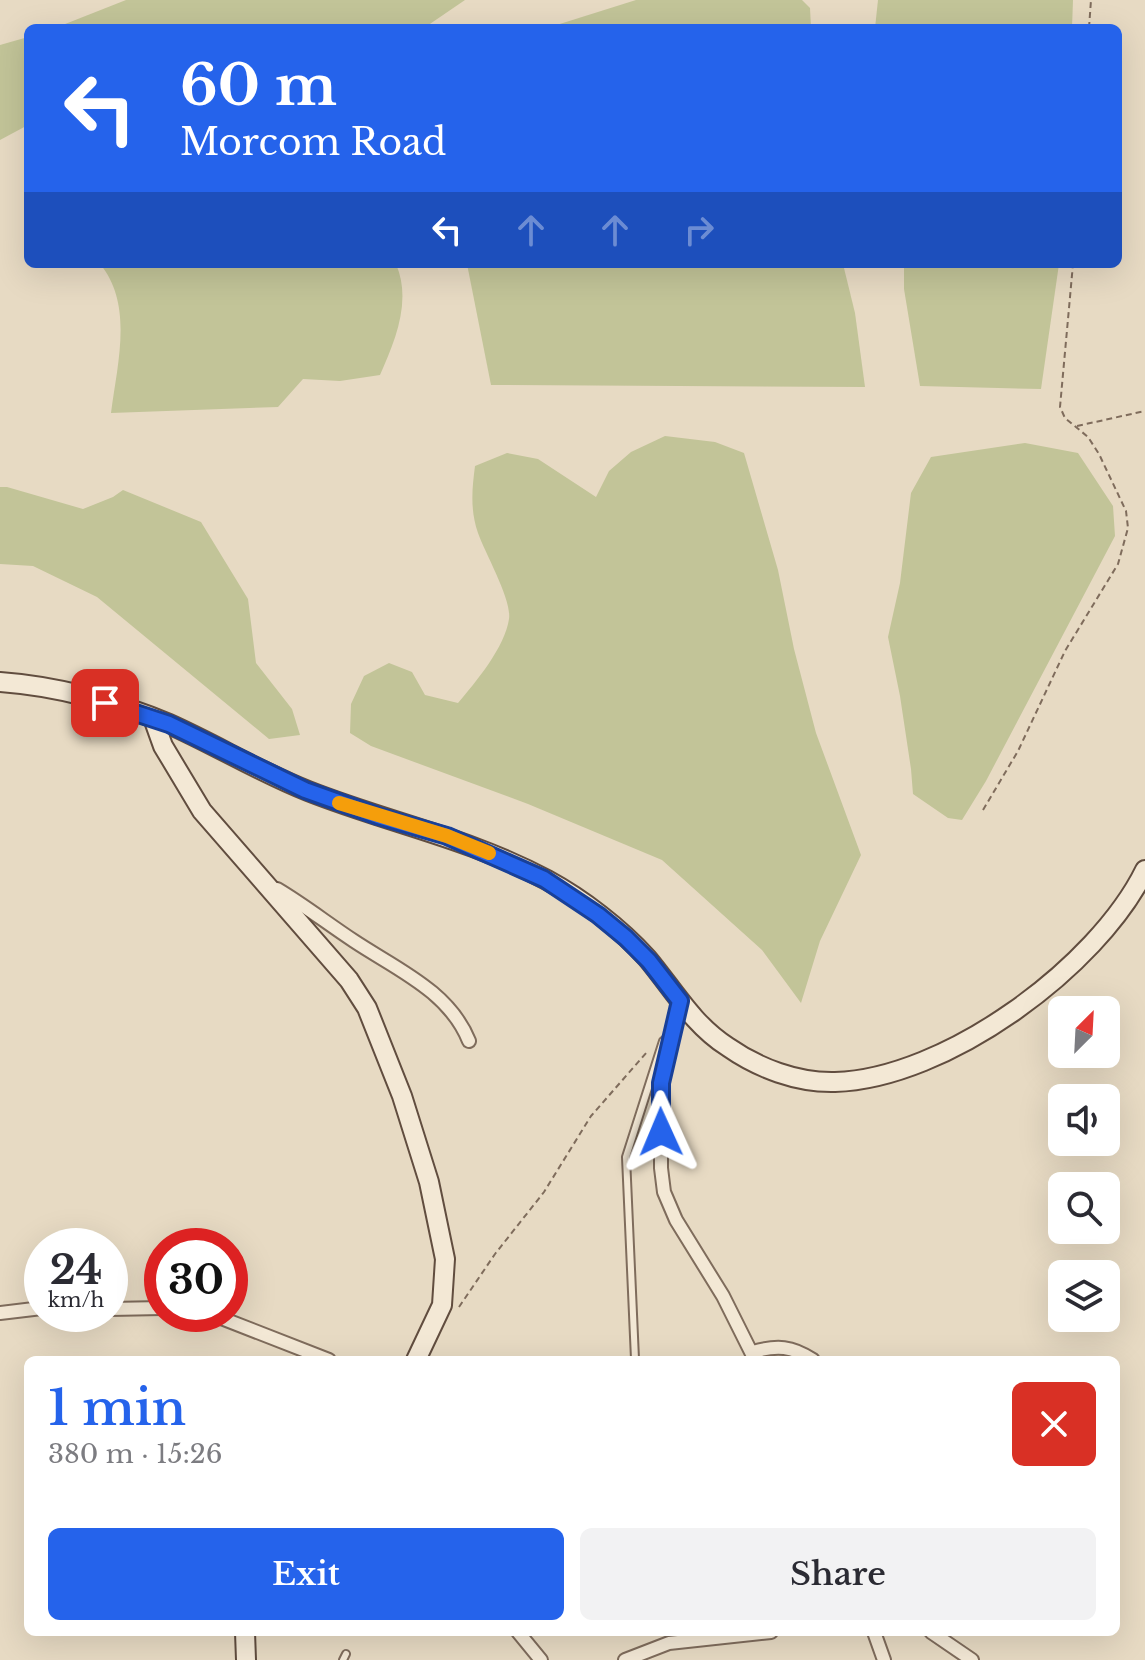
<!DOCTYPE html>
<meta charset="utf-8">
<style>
:root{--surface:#fff;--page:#f2f2f3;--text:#2b2b33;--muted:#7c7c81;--accent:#2563eb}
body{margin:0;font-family:"Libre Baskerville",serif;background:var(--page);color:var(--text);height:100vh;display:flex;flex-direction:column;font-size:30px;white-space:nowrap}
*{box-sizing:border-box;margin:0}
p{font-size:26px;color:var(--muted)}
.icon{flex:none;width:44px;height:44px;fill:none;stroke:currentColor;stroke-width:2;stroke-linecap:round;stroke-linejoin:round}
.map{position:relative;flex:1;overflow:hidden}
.sheet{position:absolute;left:24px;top:1356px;width:1096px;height:280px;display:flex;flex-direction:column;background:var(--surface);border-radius:12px;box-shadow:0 8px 32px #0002}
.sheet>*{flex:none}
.banner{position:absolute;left:24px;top:24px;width:1098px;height:244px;border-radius:12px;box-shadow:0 8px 32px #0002;background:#2563eb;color:#fff;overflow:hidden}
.needle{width:52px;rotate:24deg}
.buttons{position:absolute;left:1048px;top:996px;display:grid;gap:16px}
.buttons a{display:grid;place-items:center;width:72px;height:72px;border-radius:12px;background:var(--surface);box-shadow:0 8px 32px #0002;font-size:40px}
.speed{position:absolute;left:24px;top:1228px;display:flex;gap:16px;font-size:40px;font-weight:700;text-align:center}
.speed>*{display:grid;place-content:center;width:104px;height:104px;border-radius:50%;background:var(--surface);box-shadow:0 8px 32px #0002;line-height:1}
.speed small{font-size:20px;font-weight:400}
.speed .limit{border:12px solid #d22;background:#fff;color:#111}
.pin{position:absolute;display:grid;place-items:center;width:68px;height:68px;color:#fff;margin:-34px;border-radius:16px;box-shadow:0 4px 12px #0006}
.me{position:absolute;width:88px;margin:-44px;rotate:359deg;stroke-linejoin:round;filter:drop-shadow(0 0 6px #0008)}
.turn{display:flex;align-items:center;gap:28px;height:168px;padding:0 24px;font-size:36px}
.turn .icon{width:104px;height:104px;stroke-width:2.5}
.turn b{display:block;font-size:56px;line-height:68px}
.lanes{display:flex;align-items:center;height:76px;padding:0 24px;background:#0003;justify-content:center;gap:40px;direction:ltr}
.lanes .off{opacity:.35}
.round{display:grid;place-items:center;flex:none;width:84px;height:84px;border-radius:12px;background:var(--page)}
.headline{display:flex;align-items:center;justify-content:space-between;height:136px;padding:0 24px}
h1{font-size:48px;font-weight:600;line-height:60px;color:var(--accent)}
.cta{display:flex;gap:16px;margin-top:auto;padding:16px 24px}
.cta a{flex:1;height:92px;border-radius:12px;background:var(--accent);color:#fff;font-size:32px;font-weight:600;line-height:92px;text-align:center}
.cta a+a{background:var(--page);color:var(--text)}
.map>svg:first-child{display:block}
.green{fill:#c2c498}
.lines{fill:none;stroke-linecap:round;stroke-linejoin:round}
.lane-casing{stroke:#7f6c5c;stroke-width:10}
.street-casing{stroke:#7f6c5c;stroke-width:16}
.secondary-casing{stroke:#614d3f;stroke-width:22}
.path{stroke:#7f6c5c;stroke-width:2;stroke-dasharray:6 4;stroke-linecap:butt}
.lane{stroke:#f3e8d5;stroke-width:6}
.street{stroke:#f3e8d5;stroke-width:12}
.secondary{stroke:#f3e8d5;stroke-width:18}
.route-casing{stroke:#184099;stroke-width:20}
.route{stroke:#2563eb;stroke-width:14}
.slow{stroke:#f59e0b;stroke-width:14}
</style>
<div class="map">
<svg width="1145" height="1660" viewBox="0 0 1145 1660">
<rect width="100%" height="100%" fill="#e7dac3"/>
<!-- green -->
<g class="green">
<path d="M126,0H465L424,28H55Z"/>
<path d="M636,0H802L810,8L811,28H547Z"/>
<path d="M878,0H1073L1072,28H875Z"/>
<path d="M28,37V125L0,140V45Z"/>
<path d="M100,264H396C412,301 395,341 380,375L340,381L303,379L278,407L111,413C117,365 134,305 100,264Z"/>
<path d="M467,264H843L855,313L865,387L491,385Z"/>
<path d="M904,264H1059L1041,389L920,386L904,289Z"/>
<path d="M665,436L715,442L744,453L778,570L794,649L816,733L861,855L820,941L801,1003L762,950L662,860L528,804L371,746L350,733L351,704L364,676L389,663L412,672L425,695L458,703C476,682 505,647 509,619C512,600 485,553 478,533C470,510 472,489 475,466L507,453L538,459L596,497L609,471L631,452Z"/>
<path d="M1025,443L1078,453L1113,506L1115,536L986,781L962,820L948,818L913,794L911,769L900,696L888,637L900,583L911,493L931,457Z"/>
<path d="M0,487H7L83,509L113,497L123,490L201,522L248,599L256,663L292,709L300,735L269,739L97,597L33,566L0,564Z"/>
</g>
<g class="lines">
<!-- lane casing -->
<g class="lane-casing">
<g id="lane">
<path d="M635,1359L626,1157L663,1041L670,1035"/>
<path d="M343,1660L346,1654"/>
</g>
</g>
<!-- street casing -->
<g class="street-casing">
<g id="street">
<path d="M277,889C304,905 328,924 354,941C396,969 449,991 469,1041"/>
<path d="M680,1001L661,1083V1168L664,1192L676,1220L723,1296L755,1360"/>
<path d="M110,1309L162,1308"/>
<path d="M0,1313L42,1308"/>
<path d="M211,1314L329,1360"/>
<path d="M753,1352C777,1345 792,1346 813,1360"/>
<path d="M518,1632L541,1660"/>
<path d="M874,1632L884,1660"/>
<path d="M931,1632L972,1660"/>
<path d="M625,1660L669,1643L771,1632"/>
</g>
</g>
<!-- secondary casing -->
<g class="secondary-casing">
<g id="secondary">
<path d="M0,682C56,686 117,702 169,724C216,745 260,772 308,791C389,823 469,838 547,880C582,899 620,928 647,958C673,989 693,1025 728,1047C758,1068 797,1083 835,1082C945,1079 1097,968 1145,870"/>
<path d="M153,718L163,746L202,811L349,980L367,1008L402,1096L429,1182L445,1259L442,1305L416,1360"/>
<path d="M245,1632L246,1660"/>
</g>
</g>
<!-- path -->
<g class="path">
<path d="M1089,28L1091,0"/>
<path d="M1077,426L1145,411"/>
<path d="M983,810L1018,751L1065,651L1118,564L1128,528L1126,511L1099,454L1088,437L1065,418L1060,407L1073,264"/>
<path d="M459,1307L495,1254L544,1192L591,1116L647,1052"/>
</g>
<!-- lane -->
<use href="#lane" class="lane"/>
<!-- street -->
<use href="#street" class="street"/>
<!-- secondary -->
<use href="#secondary" class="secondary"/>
</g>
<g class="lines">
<!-- route casing -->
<g class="route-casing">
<path id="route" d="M105,703L169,724L305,790L378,816L447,836L544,879L598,915L626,938L649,961L680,1001L661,1083V1132"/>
</g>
<!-- route -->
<use href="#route" class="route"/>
<!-- slow -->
<path class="slow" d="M339,803L447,836L489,853"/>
</g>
</svg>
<div class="buttons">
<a><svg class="needle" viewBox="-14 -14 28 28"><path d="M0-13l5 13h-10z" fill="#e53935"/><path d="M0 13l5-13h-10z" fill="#7c7c81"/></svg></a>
<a><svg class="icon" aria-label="sound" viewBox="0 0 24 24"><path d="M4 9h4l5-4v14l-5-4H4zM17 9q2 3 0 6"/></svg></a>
<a><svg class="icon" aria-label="search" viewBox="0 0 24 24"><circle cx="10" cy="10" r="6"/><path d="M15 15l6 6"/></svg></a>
<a><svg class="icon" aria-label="layers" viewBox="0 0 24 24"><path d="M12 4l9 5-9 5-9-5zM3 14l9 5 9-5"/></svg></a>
</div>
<div class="speed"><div>24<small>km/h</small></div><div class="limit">30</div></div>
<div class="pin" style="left:105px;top:703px;background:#d93025"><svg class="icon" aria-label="arrive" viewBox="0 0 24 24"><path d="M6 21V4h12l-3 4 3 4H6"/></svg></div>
<svg class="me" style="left:661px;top:1132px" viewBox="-20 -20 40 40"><path d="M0-17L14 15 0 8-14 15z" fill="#2563eb" stroke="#fff" stroke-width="4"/></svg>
<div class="banner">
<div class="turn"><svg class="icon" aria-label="left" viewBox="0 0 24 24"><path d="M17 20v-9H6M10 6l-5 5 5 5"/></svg><div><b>60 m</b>Morcom Road</div></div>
<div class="lanes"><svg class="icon" aria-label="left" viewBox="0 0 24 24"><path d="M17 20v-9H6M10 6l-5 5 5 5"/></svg><svg class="icon off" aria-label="ahead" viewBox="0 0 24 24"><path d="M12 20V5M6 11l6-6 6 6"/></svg><svg class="icon off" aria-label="ahead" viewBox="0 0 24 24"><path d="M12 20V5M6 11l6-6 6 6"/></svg><svg class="icon off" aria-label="right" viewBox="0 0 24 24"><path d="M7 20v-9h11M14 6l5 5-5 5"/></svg></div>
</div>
<section class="sheet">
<div class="headline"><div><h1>1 min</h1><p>380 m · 15:26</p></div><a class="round" style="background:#d93025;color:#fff"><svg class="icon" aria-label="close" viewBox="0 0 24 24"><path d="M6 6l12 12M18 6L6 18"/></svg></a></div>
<div class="cta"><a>Exit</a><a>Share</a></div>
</section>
</div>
